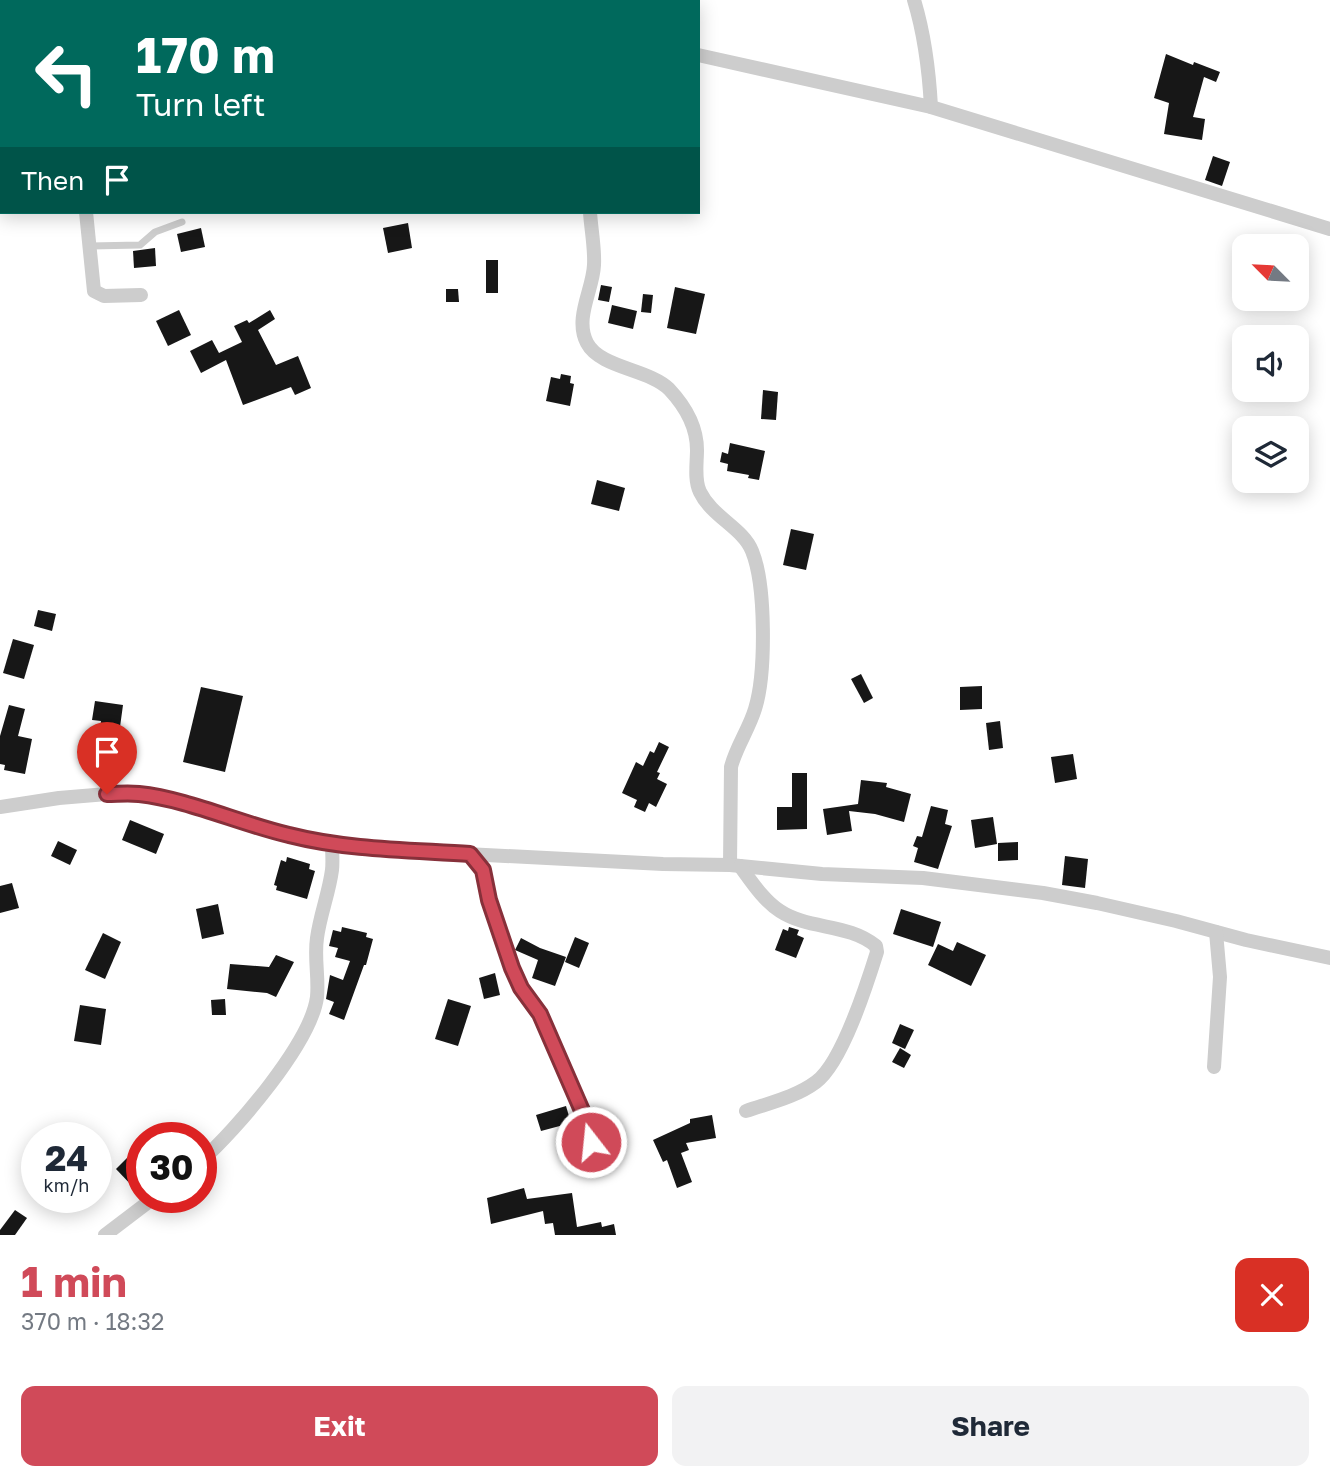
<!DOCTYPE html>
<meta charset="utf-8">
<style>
:root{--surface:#fff;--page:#f2f2f3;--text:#1f2937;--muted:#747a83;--accent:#d04a59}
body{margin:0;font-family:"Golos Text",sans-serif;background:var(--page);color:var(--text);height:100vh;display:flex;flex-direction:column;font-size:26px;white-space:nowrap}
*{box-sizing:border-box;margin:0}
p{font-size:23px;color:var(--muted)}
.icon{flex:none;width:38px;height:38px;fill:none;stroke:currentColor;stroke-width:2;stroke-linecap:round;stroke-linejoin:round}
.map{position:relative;height:1235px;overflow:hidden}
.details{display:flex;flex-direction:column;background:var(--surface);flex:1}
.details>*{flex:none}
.top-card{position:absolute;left:0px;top:0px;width:700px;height:214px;box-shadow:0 4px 18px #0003;background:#00695c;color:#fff;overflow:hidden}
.needle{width:46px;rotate:294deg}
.controls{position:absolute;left:1232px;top:234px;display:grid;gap:14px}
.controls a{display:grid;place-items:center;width:77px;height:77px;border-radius:14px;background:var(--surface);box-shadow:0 4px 18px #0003;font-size:35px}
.speed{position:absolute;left:21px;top:1122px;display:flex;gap:14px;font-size:35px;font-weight:700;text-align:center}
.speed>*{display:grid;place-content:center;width:91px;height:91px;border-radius:50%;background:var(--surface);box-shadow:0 4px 18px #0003;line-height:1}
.speed small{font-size:18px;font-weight:400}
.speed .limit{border:10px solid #d22;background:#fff;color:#111}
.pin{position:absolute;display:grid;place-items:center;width:60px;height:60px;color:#fff;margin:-72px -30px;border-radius:50% 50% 50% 0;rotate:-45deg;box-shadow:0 0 7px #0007}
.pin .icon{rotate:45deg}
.me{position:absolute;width:77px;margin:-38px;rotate:344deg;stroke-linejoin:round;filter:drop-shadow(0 0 5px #0008)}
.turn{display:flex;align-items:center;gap:24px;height:147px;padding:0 21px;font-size:32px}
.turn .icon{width:91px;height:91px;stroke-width:2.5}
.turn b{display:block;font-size:49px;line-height:60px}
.then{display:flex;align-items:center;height:66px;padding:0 21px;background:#0003;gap:14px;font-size:26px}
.round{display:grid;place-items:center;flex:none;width:74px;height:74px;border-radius:14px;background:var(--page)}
.summary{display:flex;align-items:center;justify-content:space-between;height:119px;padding:0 21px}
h1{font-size:42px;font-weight:700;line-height:52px;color:var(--accent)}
.action{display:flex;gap:14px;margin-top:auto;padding:14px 21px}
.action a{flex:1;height:80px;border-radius:14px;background:var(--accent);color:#fff;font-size:28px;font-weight:700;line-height:80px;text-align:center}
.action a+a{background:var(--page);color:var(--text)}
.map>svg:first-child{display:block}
.building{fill:#171717}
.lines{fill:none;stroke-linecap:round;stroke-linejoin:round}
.service{stroke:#cdcdcd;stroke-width:7}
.minor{stroke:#cdcdcd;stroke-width:14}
.route-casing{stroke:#87303a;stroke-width:18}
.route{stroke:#d04a59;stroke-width:12}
</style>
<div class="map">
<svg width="1330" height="1235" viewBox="0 0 1330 1235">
<rect width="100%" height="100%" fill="#fff"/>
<!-- building -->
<g class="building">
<path d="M1166,54L1193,65L1194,62L1220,72L1216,82L1204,77L1193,117L1205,119L1202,140L1164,134L1169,103L1154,98Z"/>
<path d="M1213,156L1230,162L1222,186L1205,180Z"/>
<path d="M408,223L412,248L388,253L383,228Z"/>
<path d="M201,228L205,247L181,252L177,234Z"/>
<path d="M155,248L156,266L134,268L133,251Z"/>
<rect x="486" y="260" width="12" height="33"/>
<path d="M601,285L612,287L609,302L598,300Z"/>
<path d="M675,287L705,294L696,334L667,328Z"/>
<path d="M446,289H458L459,302H446Z"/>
<path d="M643,294L653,295L651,313L641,312Z"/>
<path d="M612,305L637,311L633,329L608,323Z"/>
<path d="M179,310L191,335L168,346L156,321Z"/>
<path d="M270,310L275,319L258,330L276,365L298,356L311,388L295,395L291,387L243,405L226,360L201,373L190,351L212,340L219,353L242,342L234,326L247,320L249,323Z"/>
<path d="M561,374L571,376L570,383L574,384L570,406L546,401L551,377L560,379Z"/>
<path d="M763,390L778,392L776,420L761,419Z"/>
<path d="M730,443L765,451L759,480L748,478L749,475L727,471L728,464L720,462L722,452L728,454Z"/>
<path d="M597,480L625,488L619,511L591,504Z"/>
<path d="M791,529L814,534L806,570L783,565Z"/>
<path d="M38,610L56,614L52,631L34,626Z"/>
<path d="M13,639L34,645L24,679L3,673Z"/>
<path d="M861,674L873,698L864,703L851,679Z"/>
<path d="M982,686V709L960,710V687Z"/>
<path d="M201,687L243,696L225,772L183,762Z"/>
<path d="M95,701L123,705L120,727L113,726L112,734L100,732L101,721L92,720Z"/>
<path d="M9,705L25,709L18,736L32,739L25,774L4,770L5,765L0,764V736Z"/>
<path d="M1000,721L1003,748L989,750L986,723Z"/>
<path d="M659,742L669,747L657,772L660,773L657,779L667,784L656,807L649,803L645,812L634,807L637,800L622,793L636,762L643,766L650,751L654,753Z"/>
<path d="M1073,754L1077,779L1055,783L1051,757Z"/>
<path d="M792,773H807V829L777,830V807H792Z"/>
<path d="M861,780L887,783L886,787L911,794L904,822L875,814L849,811L852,831L827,835L823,809L858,804Z"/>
<path d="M931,806L948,810L945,824L952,826L938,869L914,862L918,848L913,846L917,836L922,837Z"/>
<path d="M993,817L997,844L975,848L971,820Z"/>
<path d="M130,820L164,834L156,854L122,840Z"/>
<path d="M58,841L77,850L70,865L51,856Z"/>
<path d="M1018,842V860L998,861V843Z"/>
<path d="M1065,856L1088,859L1085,888L1062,885Z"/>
<path d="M287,857L310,864L309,869L315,871L307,899L276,890L277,886L274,885L281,860L286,862Z"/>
<path d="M12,883L19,908L0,913V886Z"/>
<path d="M218,904L224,934L202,939L196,909Z"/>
<path d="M901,909L941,922L933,947L893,934Z"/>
<path d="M342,927L367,933L366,937L373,939L366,965H364L344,1020L329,1014L334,1002L326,999L330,975L343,980L350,961L335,957L338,948L329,946L333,930L341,932Z"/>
<path d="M789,927L799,930L797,935L804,938L796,958L775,950L783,929L788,931Z"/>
<path d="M103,933L121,942L105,979L85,970Z"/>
<path d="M575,937L589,943L579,968L565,962Z"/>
<path d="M521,938L540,948L566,957L555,986L532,978L538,960L515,950Z"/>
<path d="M957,942L986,955L971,986L928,965L938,944L953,951Z"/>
<path d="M276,955L294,962L276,997L267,993L227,989L230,964L269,967Z"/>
<path d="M495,973L500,995L484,999L479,978Z"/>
<path d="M225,999L226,1015H212L211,1000Z"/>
<path d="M448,999L471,1006L458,1046L435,1039Z"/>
<path d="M80,1005L106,1009L101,1045L74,1041Z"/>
<path d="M900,1024L914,1030L905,1049L892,1043Z"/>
<path d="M900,1048L911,1055L904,1068L892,1062Z"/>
<path d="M566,1106L571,1123L541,1131L536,1115Z"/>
<path d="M712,1115L716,1138L686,1143L689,1150L681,1153L692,1182L677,1188L667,1160L663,1162L653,1140L690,1123V1119Z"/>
<path d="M142,1143V1182L135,1189L116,1169Z"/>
<path d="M524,1188L527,1199L572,1193L577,1227L601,1222L602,1227L614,1224L616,1235H555L553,1223L545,1224L543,1211L491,1224L487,1198Z"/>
<path d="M15,1210L27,1218L15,1235H0V1230Z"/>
</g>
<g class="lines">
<!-- service -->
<path class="service" d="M90,246L140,245L155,232L182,222"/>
<!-- minor -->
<g class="minor">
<path d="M492,0L499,2"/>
<path d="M914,0C925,36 929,70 931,107"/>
<path d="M264,2L269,0"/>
<path d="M698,55L931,107L1330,229"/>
<path d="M0,87L2,86"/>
<path d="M86,212L94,291L104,296L141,295"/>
<path d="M590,212C591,229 595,248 594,265C593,290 574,318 587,343C600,368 649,369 669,389C685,406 697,427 697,450C697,463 694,480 700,492C712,517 743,528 752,551C766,585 766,674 755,709C749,729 736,747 731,767L730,865"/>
<path d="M0,807L59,798L107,794H140L179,803L290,836L332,844L389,850L663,864L730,865L822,874L923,878L1043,893L1097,903L1176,921L1246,940L1330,958"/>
<path d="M470,854L483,870L489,900L511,968L521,988L539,1014L590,1129L591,1142L587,1158"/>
<path d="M740,866C751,881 764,901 780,911C809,930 848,923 876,946L877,952C867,984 842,1063 816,1082C796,1097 769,1103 746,1111"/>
<path d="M1214,1067L1220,977L1216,932"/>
<path d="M201,1161C236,1130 311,1043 317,997C319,977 314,958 317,938C320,915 329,893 332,870C333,862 332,852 332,844"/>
<path d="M105,1235L155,1197"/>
</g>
</g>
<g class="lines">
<!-- route casing -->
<g class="route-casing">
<path id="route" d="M107,794C117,794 128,793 139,794C187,799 241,824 289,835C348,850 410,850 470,854L483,870L489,900L512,968L521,988L540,1014L590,1129L591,1142"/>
</g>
<!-- route -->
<use href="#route" class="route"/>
</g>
</svg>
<div class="controls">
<a><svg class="needle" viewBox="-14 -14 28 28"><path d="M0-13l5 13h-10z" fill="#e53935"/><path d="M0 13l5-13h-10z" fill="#747a83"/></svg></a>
<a><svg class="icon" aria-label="sound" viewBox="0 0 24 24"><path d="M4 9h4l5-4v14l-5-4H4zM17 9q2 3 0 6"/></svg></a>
<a><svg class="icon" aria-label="layers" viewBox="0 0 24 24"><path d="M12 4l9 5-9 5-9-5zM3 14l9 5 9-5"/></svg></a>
</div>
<div class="speed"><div>24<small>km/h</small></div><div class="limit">30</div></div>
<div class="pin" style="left:107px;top:794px;background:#d93025"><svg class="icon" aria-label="arrive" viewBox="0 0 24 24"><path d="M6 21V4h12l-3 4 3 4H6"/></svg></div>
<svg class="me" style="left:591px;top:1142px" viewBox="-20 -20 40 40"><circle r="17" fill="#d04a59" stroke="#fff" stroke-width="3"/><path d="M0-11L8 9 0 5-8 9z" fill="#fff"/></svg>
<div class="top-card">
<div class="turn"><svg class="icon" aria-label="left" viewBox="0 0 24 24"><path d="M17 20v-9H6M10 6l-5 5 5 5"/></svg><div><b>170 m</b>Turn left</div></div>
<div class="then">Then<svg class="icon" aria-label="arrive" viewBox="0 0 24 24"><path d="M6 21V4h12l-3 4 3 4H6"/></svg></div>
</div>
</div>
<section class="details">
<div class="summary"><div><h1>1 min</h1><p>370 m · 18:32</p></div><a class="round" style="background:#d93025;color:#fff"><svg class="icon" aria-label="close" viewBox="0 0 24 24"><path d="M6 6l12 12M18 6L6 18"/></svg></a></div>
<div class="action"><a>Exit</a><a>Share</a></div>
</section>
